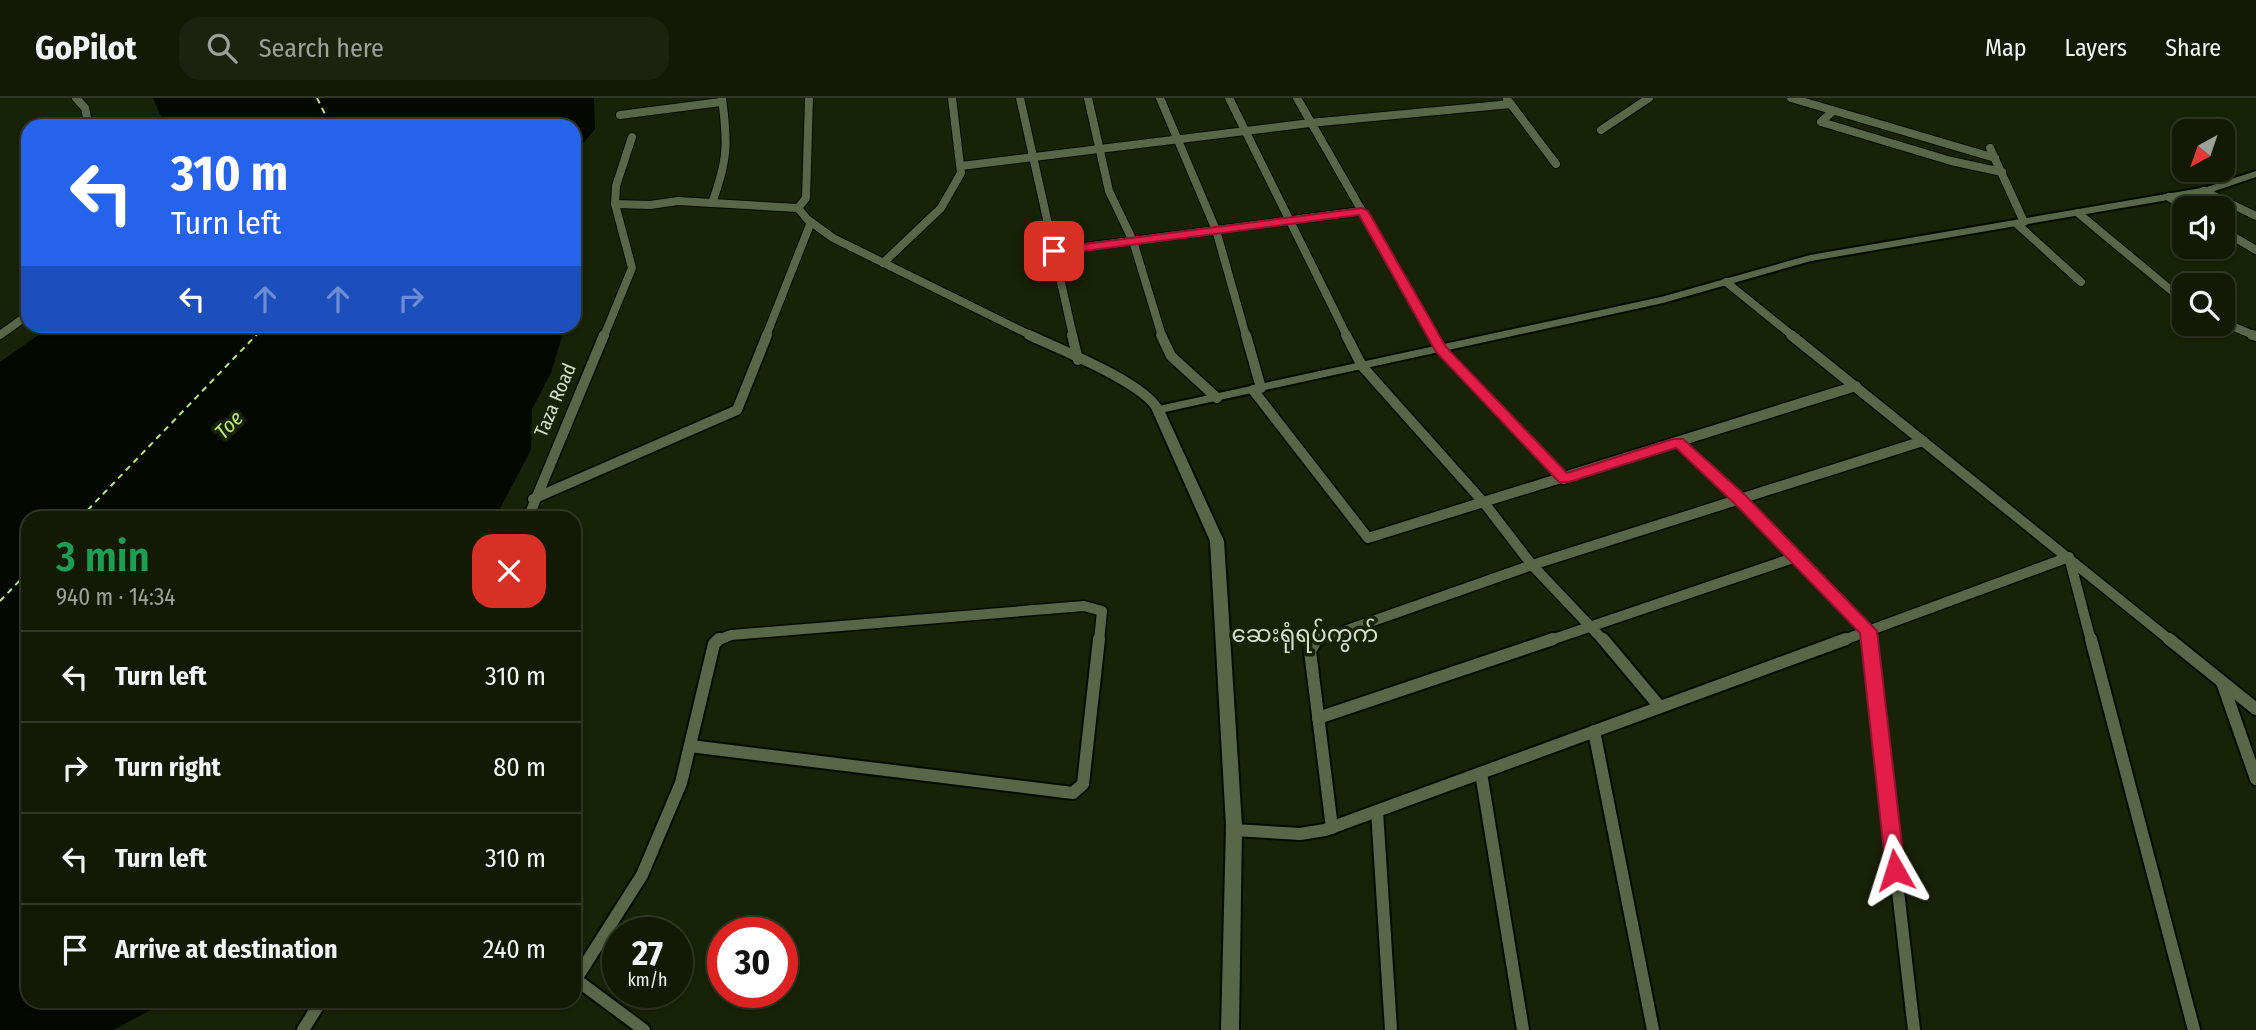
<!DOCTYPE html>
<meta charset="utf-8">
<style>
:root{--surface:#121a04;--page:#1b230e;--text:#f1f3f6;--muted:#9ca19a;--line:#313826}
body{margin:0;font-family:"Fira Sans Condensed","Noto Sans Myanmar",sans-serif;background:var(--page);color:var(--text);height:100vh;display:flex;flex-direction:column;font-size:26px;white-space:nowrap}
*{box-sizing:border-box;margin:0}
p{font-size:23px;color:var(--muted)}
.icon{flex:none;width:38px;height:38px;fill:none;stroke:currentColor;stroke-width:2;stroke-linecap:round;stroke-linejoin:round}
.map{position:relative;flex:1;overflow:hidden}
.sheet{position:absolute;left:21px;top:413px;width:560px;height:497px;display:flex;flex-direction:column;background:var(--surface);border-radius:21px;box-shadow:0 2px 5px #0004,0 0 0 2px var(--line)}
.sheet>*{flex:none}
.banner{position:absolute;left:21px;top:21px;width:560px;height:214px;border-radius:21px;box-shadow:0 2px 5px #0004,0 0 0 2px var(--line);background:#2563eb;color:#fff;overflow:hidden}
.needle{width:46px;rotate:220deg}
.fabs{position:absolute;left:2172px;top:21px;display:grid;gap:14px}
.fabs a{display:grid;place-items:center;width:63px;height:63px;border-radius:14px;background:var(--surface);box-shadow:0 2px 5px #0004,0 0 0 2px var(--line);font-size:35px}
.speed{position:absolute;left:602px;top:819px;display:flex;gap:14px;font-size:35px;font-weight:700;text-align:center}
.speed>*{display:grid;place-content:center;width:91px;height:91px;border-radius:50%;background:var(--surface);box-shadow:0 2px 5px #0004,0 0 0 2px var(--line);line-height:1}
.speed small{font-size:18px;font-weight:400}
.speed .limit{border:10px solid #d22;background:#fff;color:#111}
.pin{position:absolute;display:grid;place-items:center;width:60px;height:60px;color:#fff;margin:-30px;border-radius:14px;box-shadow:0 4px 10px #0006}
.me{position:absolute;width:77px;margin:-38px;rotate:354deg;stroke-linejoin:round;filter:drop-shadow(0 0 5px #0008)}
.turn{display:flex;align-items:center;gap:24px;height:147px;padding:0 35px;font-size:32px}
.turn .icon{width:91px;height:91px;stroke-width:2.5}
.turn b{display:block;font-size:49px;line-height:60px}
.lanes{display:flex;align-items:center;height:66px;padding:0 35px;background:#0003;justify-content:center;gap:35px;direction:ltr}
.lanes .off{opacity:.35}
.round{display:grid;place-items:center;flex:none;width:74px;height:74px;border-radius:21px;background:var(--page)}
.headline{display:flex;align-items:center;justify-content:space-between;height:119px;padding:0 35px}
h1{font-size:42px;font-weight:600;line-height:52px;color:#1e9e55}
ul{padding:0;list-style:none}
li{display:flex;align-items:center;gap:21px;height:91px;padding:0 35px;border-top:2px solid var(--line)}
li div{flex:1}
li b{display:block;font-size:26px}
li em{font-style:normal}
header{display:flex;align-items:center;gap:42px;box-sizing:border-box;height:98px;padding:0 35px;background:var(--surface);border-bottom:2px solid var(--line)}
header strong{font-size:33px}
nav{display:flex;gap:38px;margin-inline-start:auto;font-size:24px}
.search{width:490px;height:63px;background:var(--page);display:flex;align-items:center;gap:18px;box-sizing:border-box;padding:0 24px;border-radius:21px;color:var(--muted);font-size:26px}
.map>svg:first-child{display:block}
.water{fill:#030800}
.lines{fill:none;stroke-linecap:round;stroke-linejoin:round}
.ferry{stroke:#bde976;stroke-width:2;stroke-dasharray:6 5;stroke-linecap:butt}
.minor-far2-casing{stroke:#040b00;stroke-width:10}
.minor-far1-casing{stroke:#040b00;stroke-width:13}
.minor-casing{stroke:#040b00;stroke-width:16}
.tertiary-casing{stroke:#040b00;stroke-width:4}
.minor-far2{stroke:#596647;stroke-width:8}
.minor-far1{stroke:#596647;stroke-width:10}
.minor{stroke:#596647;stroke-width:12}
.tertiary{fill:#596647;fill-rule:evenodd}
.route{fill:#e11d48;stroke:#92132f;stroke-width:2}
.labels{text-anchor:middle;dominant-baseline:central;stroke-width:7;stroke-linejoin:round;paint-order:stroke}
.street-label{font-size:19px;fill:#d6decc;stroke:#182206}
.water-label{font-size:21px;font-style:italic;fill:#bde976;stroke:#182206}
.quarter-label{font-size:23px;fill:#d6decc;stroke:#182206}
</style>
<header>
<strong>GoPilot</strong>
<div class="search"><svg class="icon" aria-label="search" viewBox="0 0 24 24"><circle cx="10" cy="10" r="6"/><path d="M15 15l6 6"/></svg>Search here</div>
<nav><a>Map</a><a>Layers</a><a>Share</a></nav>
</header>
<div class="map">
<svg width="2256" height="932" viewBox="0 0 2256 932">
<rect width="100%" height="100%" fill="#182206"/>
<!-- water -->
<g class="water">
<path d="M153,0H594L595,31L574,57V28H165Z"/>
<path d="M51,228H565L551,275L532,311L531,352L495,420H28V903H168L113,932H0V264Z"/>
</g>
<g class="lines">
<!-- ferry -->
<g class="ferry">
<path d="M317,0L331,28"/>
<path d="M80,420L265,228"/>
<path d="M0,503L28,474"/>
</g>
<!-- minor-far2 casing -->
<g class="minor-far2-casing">
<g id="minor-far2">
<path d="M76,0L85,10L89,28"/>
<path d="M1020,0L1073,238"/>
<path d="M1088,0L1109,93L1133,143L1162,238"/>
<path d="M1160,0L1216,132L1246,238"/>
<path d="M1229,0L1347,238"/>
<path d="M1297,0L1434,238"/>
<path d="M1791,0L1995,60"/>
<path d="M1507,1L1556,66"/>
<path d="M1832,14L1821,24L1951,63L2002,74"/>
<path d="M620,17L721,4"/>
<path d="M1601,32L1649,0"/>
<path d="M1990,50L2024,124"/>
<path d="M961,68L1310,25L1511,6"/>
<path d="M2204,93L2256,118"/>
<path d="M2169,99L2187,110"/>
<path d="M712,105C728,61 728,46 722,0"/>
<path d="M615,106L650,107L678,103L798,110L807,121L833,140L1032,238"/>
<path d="M798,110L806,100L809,0"/>
<path d="M2078,115L2184,203"/>
<path d="M2017,126L2081,184"/>
<path d="M2222,132L2256,152"/>
<path d="M1054,153L1362,113"/>
<path d="M883,165L941,110L961,75L952,0"/>
<path d="M1726,184L1793,238"/>
<path d="M2222,224L2256,238"/>
<path d="M0,237L28,217"/>
<path d="M604,238L632,170L615,106L616,88L632,39"/>
<path d="M766,238L811,124"/>
</g>
</g>
<!-- minor-far1 casing -->
<g class="minor-far1-casing">
<g id="minor-far1">
<path d="M1029,237C1059,251 1145,285 1158,312"/>
<path d="M1072,237L1078,262"/>
<path d="M1161,237L1171,258L1217,300"/>
<path d="M1246,237L1261,290"/>
<path d="M1346,237L1362,268L1485,406L1532,467L1604,543"/>
<path d="M1433,237L1441,251L1564,381"/>
<path d="M1791,237L2171,543"/>
<path d="M2252,237L2256,238"/>
<path d="M1253,292L1368,440L1856,288"/>
<path d="M1678,345L1740,402L1868,533L1869,543"/>
<path d="M533,401L737,312L767,237"/>
<path d="M528,420L604,237"/>
<path d="M716,543L731,537L1084,508L1102,513L1099,543"/>
<path d="M1316,543L1532,467L1923,343"/>
<path d="M1548,543L1796,459"/>
<path d="M1841,543L2069,459L2091,543"/>
</g>
</g>
<!-- minor casing -->
<g class="minor-casing">
<g id="minor">
<path d="M1317,541L1310,553L1332,730"/>
<path d="M1603,541L1660,609"/>
<path d="M1869,541L1914,932"/>
<path d="M2091,541L2194,932"/>
<path d="M2169,541L2256,611"/>
<path d="M2222,584L2256,681"/>
<path d="M1318,620L1553,541"/>
<path d="M1594,633L1653,932"/>
<path d="M690,648L1073,695L1083,686L1099,541"/>
<path d="M1481,675L1523,932"/>
<path d="M1377,713L1391,932"/>
<path d="M1234,732L1300,736L1325,732L1846,541"/>
<path d="M574,880L644,932"/>
<path d="M576,881L642,777L681,685L714,546L719,541"/>
<path d="M303,932L321,903"/>
</g>
</g>
<!-- tertiary casing -->
<g class="tertiary-casing">
<path id="tertiary" d="M2256,73V79L2209,95L1811,163L1663,205L1165,314L1224,443L1242,728L1239,932H1221L1226,728L1210,443L1152,312L1154,309L1661,199L1810,157L2207,89Z"/>
</g>
<!-- minor-far2 -->
<use href="#minor-far2" class="minor-far2"/>
<!-- minor-far1 -->
<use href="#minor-far1" class="minor-far1"/>
<!-- minor -->
<use href="#minor" class="minor"/>
<!-- tertiary -->
<use href="#tertiary" class="tertiary"/>
</g>
<!-- route -->
<path class="route" d="M1362,110L1368,113L1446,249L1567,375L1673,341H1683L1746,398L1877,533L1905,772L1902,779L1895,781L1888,779L1886,772L1860,535L1735,406L1676,350L1569,384H1559L1436,254L1359,117L1054,157L1048,153L1054,150Z"/>
<g class="labels">
<!-- street labels -->
<g class="street-label">
<text transform="translate(555 302) rotate(-67)">Taza Road</text>
</g>
<!-- water labels -->
<g class="water-label">
<text transform="translate(229 327) rotate(-45)">Toe</text>
</g>
<!-- quarter labels -->
<g class="quarter-label">
<text x="1305" y="536">ဆေးရုံရပ်ကွက်</text>
</g>
</g>
</svg>
<div class="fabs">
<a><svg class="needle" viewBox="-14 -14 28 28"><path d="M0-13l5 13h-10z" fill="#e53935"/><path d="M0 13l5-13h-10z" fill="#9ca19a"/></svg></a>
<a><svg class="icon" aria-label="sound" viewBox="0 0 24 24"><path d="M4 9h4l5-4v14l-5-4H4zM17 9q2 3 0 6"/></svg></a>
<a><svg class="icon" aria-label="search" viewBox="0 0 24 24"><circle cx="10" cy="10" r="6"/><path d="M15 15l6 6"/></svg></a>
</div>
<div class="speed"><div>27<small>km/h</small></div><div class="limit">30</div></div>
<div class="pin" style="left:1054px;top:153px;background:#d93025"><svg class="icon" aria-label="arrive" viewBox="0 0 24 24"><path d="M6 21V4h12l-3 4 3 4H6"/></svg></div>
<svg class="me" style="left:1895px;top:772px" viewBox="-20 -20 40 40"><path d="M0-17L14 15 0 8-14 15z" fill="#e11d48" stroke="#fff" stroke-width="4"/></svg>
<div class="banner">
<div class="turn"><svg class="icon" aria-label="left" viewBox="0 0 24 24"><path d="M17 20v-9H6M10 6l-5 5 5 5"/></svg><div><b>310 m</b>Turn left</div></div>
<div class="lanes"><svg class="icon" aria-label="left" viewBox="0 0 24 24"><path d="M17 20v-9H6M10 6l-5 5 5 5"/></svg><svg class="icon off" aria-label="ahead" viewBox="0 0 24 24"><path d="M12 20V5M6 11l6-6 6 6"/></svg><svg class="icon off" aria-label="ahead" viewBox="0 0 24 24"><path d="M12 20V5M6 11l6-6 6 6"/></svg><svg class="icon off" aria-label="right" viewBox="0 0 24 24"><path d="M7 20v-9h11M14 6l5 5-5 5"/></svg></div>
</div>
<section class="sheet">
<div class="headline"><div><h1>3 min</h1><p>940 m · 14:34</p></div><a class="round" style="background:#d93025;color:#fff"><svg class="icon" aria-label="close" viewBox="0 0 24 24"><path d="M6 6l12 12M18 6L6 18"/></svg></a></div>
<ul>
<li><svg class="icon" aria-label="left" viewBox="0 0 24 24"><path d="M17 20v-9H6M10 6l-5 5 5 5"/></svg><div><b>Turn left</b></div><em>310 m</em></li>
<li><svg class="icon" aria-label="right" viewBox="0 0 24 24"><path d="M7 20v-9h11M14 6l5 5-5 5"/></svg><div><b>Turn right</b></div><em>80 m</em></li>
<li><svg class="icon" aria-label="left" viewBox="0 0 24 24"><path d="M17 20v-9H6M10 6l-5 5 5 5"/></svg><div><b>Turn left</b></div><em>310 m</em></li>
<li><svg class="icon" aria-label="arrive" viewBox="0 0 24 24"><path d="M6 21V4h12l-3 4 3 4H6"/></svg><div><b>Arrive at destination</b></div><em>240 m</em></li>
</ul>
</section>
</div>
